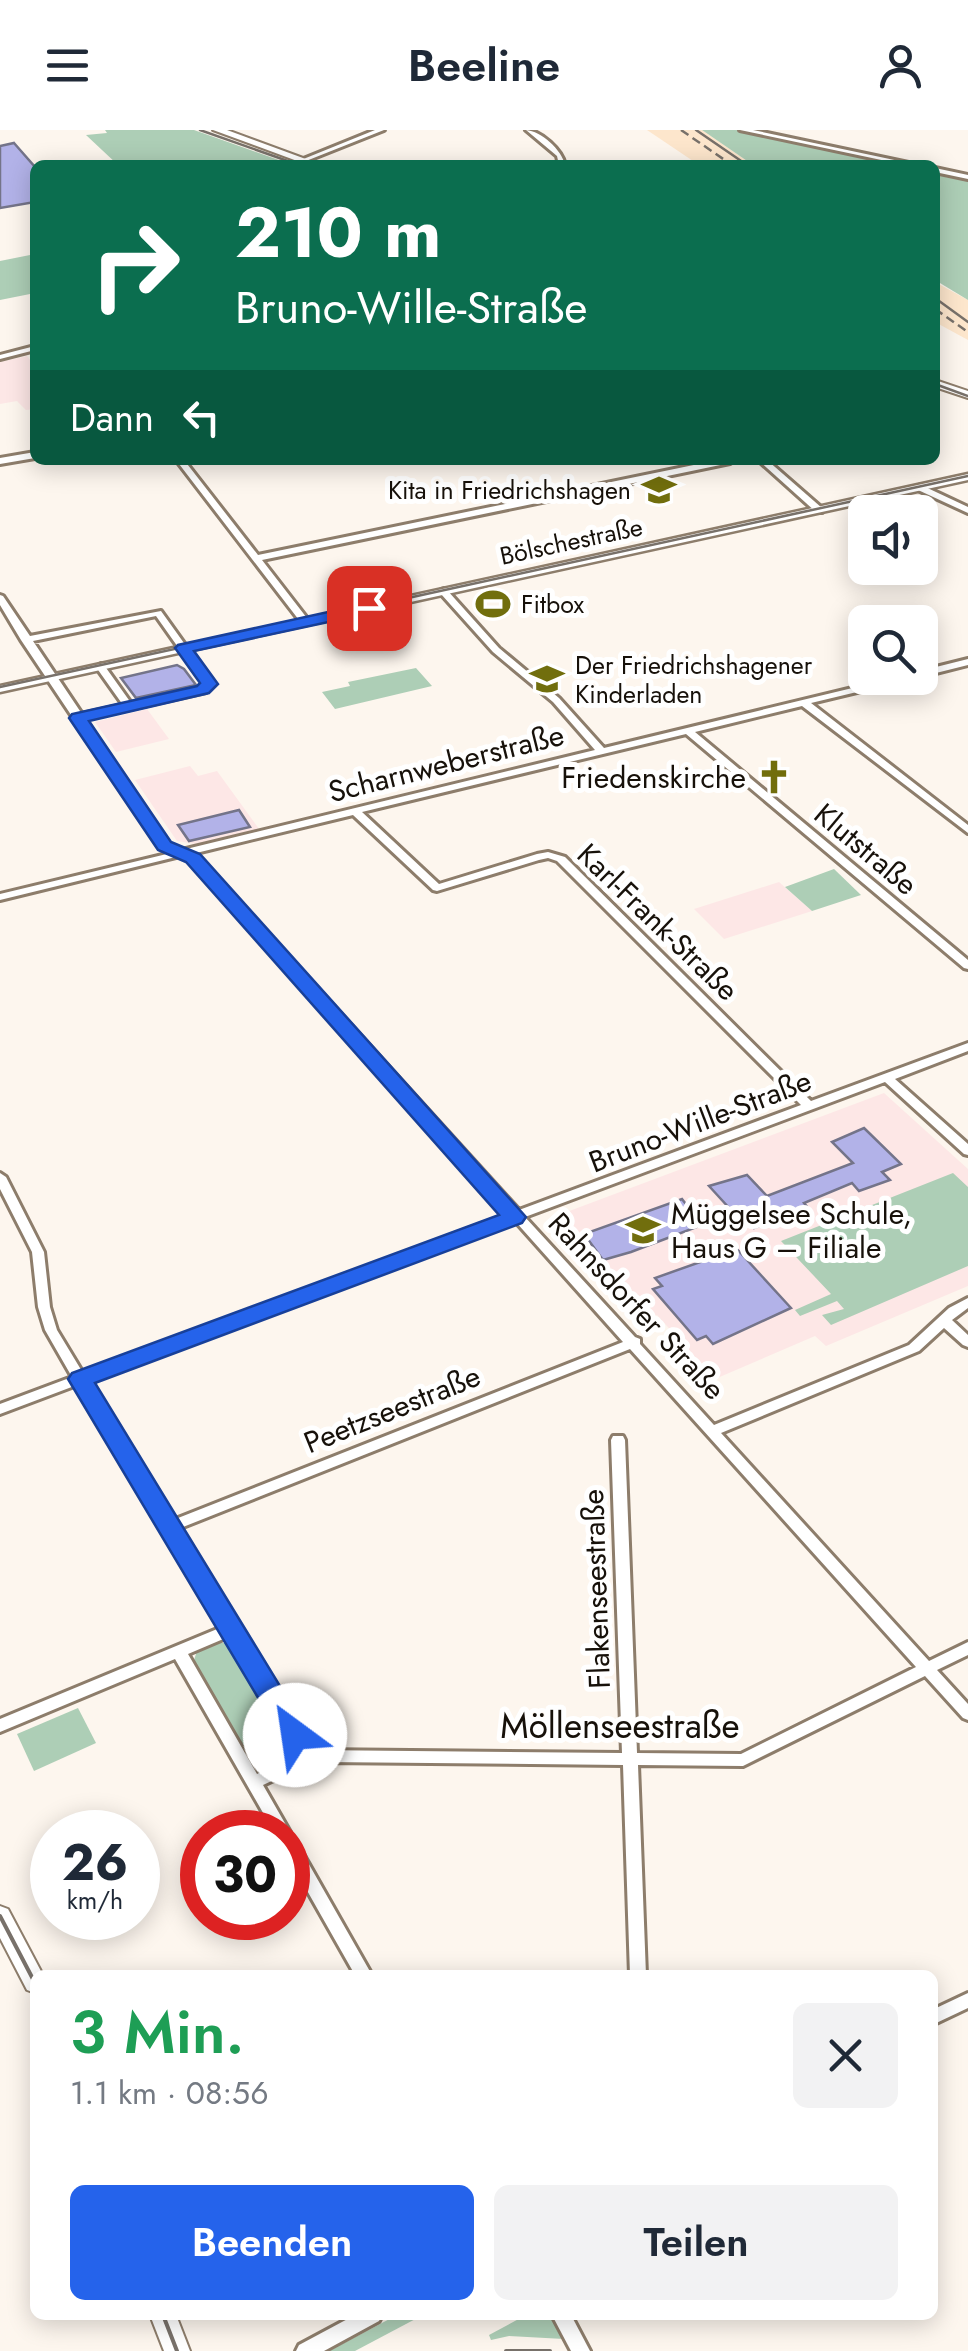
<!DOCTYPE html>
<html lang="de">
<meta charset="utf-8">
<style>
:root{--surface:#fff;--page:#f2f2f3;--text:#1f2937;--muted:#747a83;--accent:#2563eb}
body{margin:0;font-family:Jost,sans-serif;background:var(--page);color:var(--text);height:100vh;display:flex;flex-direction:column;font-size:38px;white-space:nowrap}
*{box-sizing:border-box;margin:0}
p{font-size:32px;color:var(--muted)}
.icon{flex:none;width:55px;height:55px;fill:none;stroke:currentColor;stroke-width:2;stroke-linecap:round;stroke-linejoin:round}
.map{position:relative;flex:1;overflow:hidden}
.sheet{position:absolute;left:30px;top:1840px;width:908px;height:350px;display:flex;flex-direction:column;background:var(--surface);border-radius:15px;box-shadow:0 5px 25px #0003}
.sheet>*{flex:none}
.hud{position:absolute;left:30px;top:30px;width:910px;height:305px;border-radius:15px;box-shadow:0 5px 25px #0003;background:#0b6e4f;color:#fff;overflow:hidden}
.tools{position:absolute;left:848px;top:365px;display:grid;gap:20px}
.tools a{display:grid;place-items:center;width:90px;height:90px;border-radius:15px;background:var(--surface);box-shadow:0 5px 25px #0003;font-size:50px}
.speed{position:absolute;left:30px;top:1680px;display:flex;gap:20px;font-size:50px;font-weight:700;text-align:center}
.speed>*{display:grid;place-content:center;width:130px;height:130px;border-radius:50%;background:var(--surface);box-shadow:0 5px 25px #0003;line-height:1}
.speed small{font-size:25px;font-weight:400}
.speed .limit{border:15px solid #d22;background:#fff;color:#111}
.pin{position:absolute;display:grid;place-items:center;width:85px;height:85px;color:#fff;margin:-42px;border-radius:20px;box-shadow:0 5px 15px #0006}
.me{position:absolute;width:110px;margin:-55px;rotate:329deg;stroke-linejoin:round;filter:drop-shadow(0 0 8px #0008)}
.turn{display:flex;align-items:center;gap:35px;height:210px;padding:0 40px;font-size:45px}
.turn .icon{width:130px;height:130px;stroke-width:2.5}
.turn b{display:block;font-size:70px;line-height:85px}
.then{display:flex;align-items:center;height:95px;padding:0 40px;background:#0003;gap:20px;font-size:38px}
.round{display:grid;place-items:center;flex:none;width:105px;height:105px;border-radius:15px;background:var(--page)}
.head{display:flex;align-items:center;justify-content:space-between;height:170px;padding:0 40px}
h1{font-size:60px;font-weight:600;line-height:75px;color:#1e9e55}
.button{display:flex;gap:20px;margin-top:auto;padding:20px 40px}
.button a{flex:1;height:115px;border-radius:15px;background:var(--accent);color:#fff;font-size:40px;font-weight:600;line-height:115px;text-align:center}
.button a+a{background:var(--page);color:var(--text)}
header{display:flex;justify-content:space-between;align-items:center;height:130px;padding:0 40px;background:var(--surface);font-size:45px;font-weight:600}
.map>svg:first-child{display:block}
.built{fill:#fde6cc}
.industrial{fill:#fde7e6}
.green{fill:#adceb6}
.building{fill:#b2b2e8;stroke:#747489;stroke-width:2.5}
.lines{fill:none;stroke-linecap:round;stroke-linejoin:round}
.minor-casing{stroke:#8d7d6b;stroke-width:6}
.tertiary-casing{stroke:#8d7d6b;stroke-width:5}
.secondary-casing{stroke:#8d7d6b;stroke-width:4}
.minor{fill:#fff;fill-rule:evenodd}
.tertiary{fill:#fff;fill-rule:evenodd}
.secondary{fill:#fff;fill-rule:evenodd}
.tram-far1{stroke:#78716a;stroke-width:2.5}
.tram{stroke:#78716a;stroke-width:4}
.rail{stroke:#78716a;stroke-width:2.5;stroke-dasharray:9 5;stroke-linecap:butt}
.route{fill:#2563eb;stroke:#184099;stroke-width:2.5}
.labels{text-anchor:middle;dominant-baseline:central;stroke-width:10;stroke-linejoin:round;paint-order:stroke}
.far-poi-label{font-size:25px;fill:#17110a;stroke:#fff;text-anchor:start}
.far-street-label{font-size:25px;fill:#17110a;stroke:#fff}
.street-label{font-size:30px;fill:#17110a;stroke:#fff}
.poi-label{font-size:30px;fill:#17110a;stroke:#fff;text-anchor:end}
.near-street-label{font-size:35px;fill:#17110a;stroke:#fff}
</style>
<header><svg class="icon" aria-label="menu" viewBox="0 0 24 24"><path d="M4 6h16M4 12h16M4 18h16"/></svg>Beeline<svg class="icon" aria-label="person" viewBox="0 0 24 24"><circle cx="12" cy="8" r="4"/><path d="M4 21q1-7 8-7t8 7"/></svg></header>
<div class="map">
<svg width="968" height="2221" viewBox="0 0 968 2221">
<rect width="100%" height="100%" fill="#fdf6ee"/>
<!-- built -->
<g class="built">
<path d="M647,0H702L753,35H699Z"/>
<path d="M935,152L968,170V210L935,192Z"/>
</g>
<!-- industrial -->
<g class="industrial">
<path d="M27,226L35,236V279L26,280L17,271L0,274V232Z"/>
<path d="M147,579L169,609L116,622L95,592Z"/>
<path d="M190,636L198,646L217,641L259,699L195,714L177,711L135,650Z"/>
<path d="M779,752L812,781L724,809L694,779Z"/>
<path d="M884,963L968,1039V1156L826,1216L815,1206L715,1249L657,1185L645,1189L556,1086Z"/>
</g>
<!-- green -->
<g class="green">
<path d="M105,0H194L293,35H118L86,5L107,3Z"/>
<path d="M702,0H739L911,35H753Z"/>
<path d="M935,41L968,49V170L935,150Z"/>
<path d="M35,124V163L0,170V131Z"/>
<path d="M416,538L432,556L335,579L322,562L350,556L348,552Z"/>
<path d="M834,739L861,765L812,781L785,757Z"/>
<path d="M953,1043L968,1057V1136L831,1195L822,1185L844,1179L837,1171L800,1186L795,1180L831,1164L781,1111Z"/>
<path d="M214,1513H231L237,1519L289,1607L291,1619L283,1631L264,1635L243,1622L193,1533L197,1521Z"/>
<path d="M78,1578L96,1613L34,1641L17,1604Z"/>
<path d="M397,2185H423L355,2221H329Z"/>
<path d="M526,2185H550L564,2209L509,2206L491,2210L489,2205Z"/>
</g>
<!-- building -->
<g class="building">
<path d="M14,13L35,37V72L0,78V16Z"/>
<path d="M177,535L184,539L196,555L136,568L121,548Z"/>
<path d="M239,680L250,697L189,711L178,695Z"/>
<path d="M864,998L901,1034L882,1042L890,1050L859,1061L852,1053L804,1073L810,1080L780,1094L776,1090L754,1098L747,1090L742,1092L709,1056L747,1045L767,1066L853,1033L832,1012Z"/>
<path d="M682,1069L702,1095L631,1122L603,1130L584,1104Z"/>
<path d="M737,1119L791,1178L713,1214L706,1206L697,1210L653,1159L662,1156L655,1148Z"/>
</g>
<g class="lines">
<!-- minor casing -->
<g class="minor-casing">
<g id="minor">
<path d="M375,0H384L306,31L301,30Z"/>
<path d="M526,0C541,1 562,20 565,35H559L557,26Z"/>
<path d="M740,0H753L918,35H905Z"/>
<path d="M935,38L968,45V49L935,42Z"/>
<path d="M35,216V220L0,229V225Z"/>
<path d="M35,322V328L0,334V328Z"/>
<path d="M176,330H184L258,425L718,330H734L730,333L262,430L310,492L305,495L302,494Z"/>
<path d="M758,330H767L822,378V382H816Z"/>
<path d="M921,355L968,377V383L918,360V356Z"/>
<path d="M444,459L447,460L499,518L559,568L604,618L894,548H908L907,550L811,573L968,695V703L802,576L695,602L968,830V839L964,838L686,604L362,682L439,754L537,724L548,722L565,727L811,971L968,913V921L895,949L968,1014V1025L964,1024L885,952L525,1087L635,1207L640,1209V1214L714,1295L909,1215L949,1178L968,1168V1178L952,1190L968,1205V1217L963,1215L944,1198L919,1221L721,1303L929,1531L968,1512V1525L937,1540L968,1574V1590L963,1588L925,1546L743,1636L638,1635L646,1845H630L623,1635L323,1632L310,1633L263,1655L290,1702L288,1706L294,1708L372,1845H355L288,1727V1702H274L175,1529L0,1602V1589L222,1497L77,1255L0,1284V1274L72,1247L45,1200L38,1177L32,1122L0,1059V1043L6,1047L44,1122L50,1177L57,1200L83,1243L508,1084L189,730L180,726L0,770V764L171,723L160,718L21,510L0,475V465L3,466L30,506L161,481L214,555L206,562L85,589L168,714L182,720L595,620L553,572L493,522L441,464V460ZM156,486L204,554L200,558L131,573L104,535L101,534L96,537L123,575L82,584L33,511ZM353,685L433,760L437,761L539,730L548,728L557,731L801,975L519,1080L197,726L192,724ZM515,1091L623,1212L173,1390L88,1251ZM630,1219L916,1537L741,1624L637,1623L625,1310L623,1306H613L611,1310L622,1623L312,1620L178,1399ZM228,1507L298,1625L257,1644L188,1524Z"/>
<path d="M968,529V535L920,547V541Z"/>
<path d="M968,1863V1878L932,1895V1880Z"/>
<path d="M355,2185H382L379,2191L324,2221H296L299,2215Z"/>
<path d="M552,2185H571L590,2221H571Z"/>
</g>
</g>
<!-- tertiary casing -->
<g class="tertiary-casing">
<path id="tertiary" d="M968,344V350L0,562V556Z"/>
</g>
<!-- secondary casing -->
<g class="secondary-casing">
<g id="secondary">
<path d="M213,0H227L322,35H308Z"/>
<path d="M935,250L968,261V268L935,257Z"/>
<path d="M0,1776L8,1779L43,1845H35V1863L27,1860L0,1808Z"/>
<path d="M150,2185H176L190,2221H164Z"/>
</g>
</g>
<!-- minor -->
<use href="#minor" class="minor"/>
<!-- tertiary -->
<use href="#tertiary" class="tertiary"/>
<!-- secondary -->
<use href="#secondary" class="secondary"/>
<!-- tram-far1 -->
<g class="tram-far1">
<path d="M200,0L299,35"/>
<path d="M696,0L747,35"/>
<path d="M935,168L968,192"/>
<path d="M935,254L968,266"/>
<path d="M0,557L968,346"/>
</g>
<!-- tram -->
<g class="tram">
<path d="M0,1786L35,1853"/>
<path d="M163,2185L177,2221"/>
<path d="M506,2221H550"/>
</g>
<!-- rail -->
<g class="rail">
<path d="M681,0L732,35"/>
<path d="M935,179L968,202"/>
</g>
</g>
<!-- route -->
<path class="route" d="M369,473L375,474V482L194,521L218,554L209,563L89,591L171,712L200,724L526,1087L522,1093L95,1253L305,1597L309,1605L305,1613L295,1617L285,1613L68,1249L72,1243L499,1085L186,732L158,720L69,588L72,584L197,556L200,553L175,518L178,515Z"/>
<!-- icons -->
<defs>
<g id="school-bare" transform="scale(2.7)"><path d="M0-5L7-2L0 1L-7-2ZM-4 1L0 2.5L4 1V4Q0 6-4 4Z" fill="#716e0d" stroke="#fff" stroke-width="2.5" paint-order="stroke"/></g>
<g id="stadium-bare" transform="scale(2.7)"><path d="M0-5a6.5 5 0 1 0 0 10a6.5 5 0 1 0 0-10ZM-3.5-1.8h7v3.6h-7Z" fill="#716e0d" stroke="#fff" stroke-width="2.5" paint-order="stroke"/></g>
<g id="church-bare" transform="scale(2.7)"><path d="M-1.2-6h2.4v3.5h3.3v2.4h-3.3V6h-2.4V-.1h-3.3v-2.4h3.3Z" fill="#716e0d" stroke="#fff" stroke-width="2.5" paint-order="stroke"/></g>
</defs>
<g fill-rule="evenodd">
<use href="#school-bare" x="659" y="360"/>
<use href="#stadium-bare" x="493" y="474"/>
<use href="#school-bare" x="547" y="549"/>
<use href="#church-bare" x="774" y="647"/>
<use href="#school-bare" x="643" y="1100"/>
</g>
<g class="labels">
<!-- far-poi labels -->
<g class="far-poi-label">
<text x="631" y="360" text-anchor="end">Kita in Friedrichshagen</text>
<text x="521" y="474">Fitbox</text>
<text x="575" y="535">Der Friedrichshagener<tspan x="575" dy="29">Kinderladen</tspan></text>
</g>
<!-- far-street labels -->
<g class="far-street-label">
<text transform="translate(571 411) rotate(-12)">Bölschestraße</text>
</g>
<!-- street labels -->
<g class="street-label">
<text transform="translate(446 633) rotate(-14)">Scharnweberstraße</text>
<text transform="translate(866 719) rotate(40)">Klutstraße</text>
<text transform="translate(658 792) rotate(44)">Karl-Frank-Straße</text>
<text transform="translate(700 991) rotate(-21)">Bruno-Wille-Straße</text>
<text transform="translate(637 1176) rotate(47)">Rahnsdorfer Straße</text>
<text transform="translate(392 1279) rotate(-22)">Peetzseestraße</text>
<text transform="translate(596 1459) rotate(-92)">Flakenseestraße</text>
</g>
<!-- poi labels -->
<g class="poi-label">
<text x="746" y="647">Friedenskirche</text>
<text x="671" y="1083" text-anchor="start">Müggelsee Schule,<tspan x="671" dy="34">Haus G – Filiale</tspan></text>
</g>
<!-- near-street labels -->
<g class="near-street-label">
<text x="620" y="1596">Möllenseestraße</text>
</g>
</g>
</svg>
<div class="tools">
<a><svg class="icon" aria-label="sound" viewBox="0 0 24 24"><path d="M4 9h4l5-4v14l-5-4H4zM17 9q2 3 0 6"/></svg></a>
<a><svg class="icon" aria-label="search" viewBox="0 0 24 24"><circle cx="10" cy="10" r="6"/><path d="M15 15l6 6"/></svg></a>
</div>
<div class="speed"><div>26<small>km/h</small></div><div class="limit">30</div></div>
<div class="pin" style="left:369px;top:478px;background:#d93025"><svg class="icon" aria-label="arrive" viewBox="0 0 24 24"><path d="M6 21V4h12l-3 4 3 4H6"/></svg></div>
<svg class="me" style="left:295px;top:1605px" viewBox="-20 -20 40 40"><circle r="19" fill="#fff"/><path d="M0-13L10 11 0 6-10 11z" fill="#2563eb"/></svg>
<div class="hud">
<div class="turn"><svg class="icon" aria-label="right" viewBox="0 0 24 24"><path d="M7 20v-9h11M14 6l5 5-5 5"/></svg><div><b>210 m</b>Bruno-Wille-Straße</div></div>
<div class="then">Dann<svg class="icon" aria-label="left" viewBox="0 0 24 24"><path d="M17 20v-9H6M10 6l-5 5 5 5"/></svg></div>
</div>
<section class="sheet">
<div class="head"><div><h1>3 Min.</h1><p>1.1 km · 08:56</p></div><a class="round"><svg class="icon" aria-label="close" viewBox="0 0 24 24"><path d="M6 6l12 12M18 6L6 18"/></svg></a></div>
<div class="button"><a>Beenden</a><a>Teilen</a></div>
</section>
</div>
